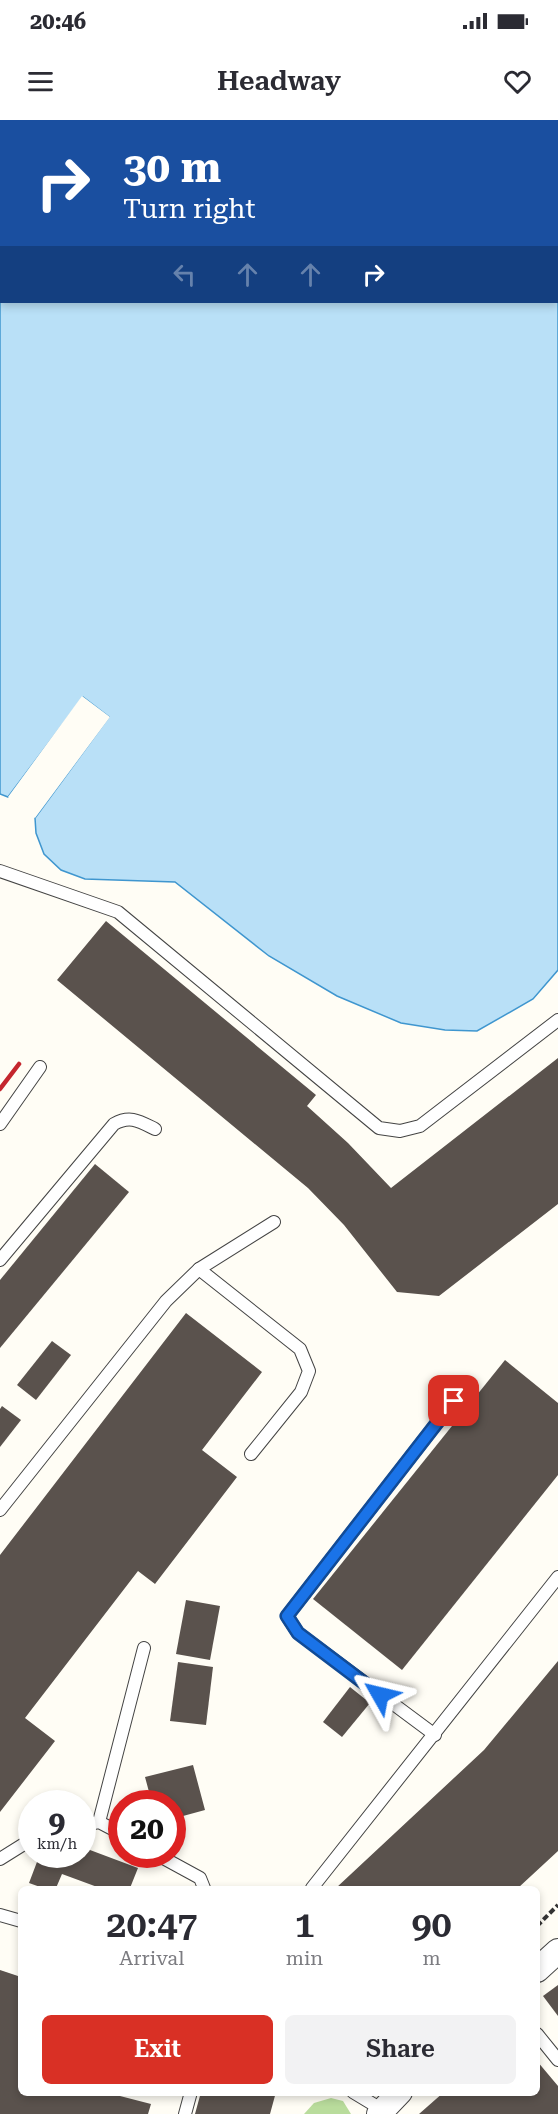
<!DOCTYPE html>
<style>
:root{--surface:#fff;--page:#f2f2f3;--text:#2b2b33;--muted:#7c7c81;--accent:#d93025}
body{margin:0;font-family:"Roboto Serif",serif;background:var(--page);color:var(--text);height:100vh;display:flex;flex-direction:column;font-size:22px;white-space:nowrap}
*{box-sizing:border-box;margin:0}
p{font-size:20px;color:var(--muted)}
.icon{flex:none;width:33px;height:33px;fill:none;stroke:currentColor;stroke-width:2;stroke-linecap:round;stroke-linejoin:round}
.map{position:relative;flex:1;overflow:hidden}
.panel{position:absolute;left:18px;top:1766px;width:522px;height:210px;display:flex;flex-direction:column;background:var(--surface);border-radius:9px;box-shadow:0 3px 9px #0003}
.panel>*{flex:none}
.hud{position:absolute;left:0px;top:0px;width:558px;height:183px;box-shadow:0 3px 9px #0003;background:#1a4fa0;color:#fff;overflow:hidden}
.speed{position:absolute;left:18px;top:1670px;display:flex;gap:12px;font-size:30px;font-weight:700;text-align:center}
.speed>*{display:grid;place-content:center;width:78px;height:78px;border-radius:50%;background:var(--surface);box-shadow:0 3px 9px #0003;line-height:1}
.speed small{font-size:15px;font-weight:400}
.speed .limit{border:9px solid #d22;background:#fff;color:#111}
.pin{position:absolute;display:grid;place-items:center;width:51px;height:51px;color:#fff;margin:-26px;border-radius:12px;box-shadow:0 3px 9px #0006}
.me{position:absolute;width:66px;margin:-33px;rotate:307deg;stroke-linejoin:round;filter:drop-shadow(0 0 4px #0008)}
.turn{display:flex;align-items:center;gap:21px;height:126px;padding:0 24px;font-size:27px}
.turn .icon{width:78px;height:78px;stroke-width:2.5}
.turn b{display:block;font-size:42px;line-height:51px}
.lanes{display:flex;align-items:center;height:57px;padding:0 24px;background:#0003;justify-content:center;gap:30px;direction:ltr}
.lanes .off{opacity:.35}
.eta{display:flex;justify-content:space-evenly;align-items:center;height:102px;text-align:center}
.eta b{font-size:36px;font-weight:600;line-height:42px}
.action{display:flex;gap:12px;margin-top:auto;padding:12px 24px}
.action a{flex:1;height:69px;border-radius:9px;background:var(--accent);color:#fff;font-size:24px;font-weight:600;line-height:69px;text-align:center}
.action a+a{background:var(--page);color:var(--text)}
.status{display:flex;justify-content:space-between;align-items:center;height:42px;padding:0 30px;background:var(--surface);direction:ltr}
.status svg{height:16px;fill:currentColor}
header{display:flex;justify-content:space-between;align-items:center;height:78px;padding:0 24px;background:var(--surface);font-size:27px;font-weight:600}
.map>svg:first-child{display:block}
.forest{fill:#b9dc9c}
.water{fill:#b9e0f7;stroke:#3f96cf;stroke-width:1.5;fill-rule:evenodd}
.pier{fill:#fffdf5}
.building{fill:#5a524d}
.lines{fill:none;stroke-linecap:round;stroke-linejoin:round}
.service-casing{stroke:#444;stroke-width:14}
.minor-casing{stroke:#444;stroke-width:26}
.path{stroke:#333;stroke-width:4;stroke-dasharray:6 3;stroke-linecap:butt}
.service{stroke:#fff;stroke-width:12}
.minor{stroke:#fff;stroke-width:24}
.rail{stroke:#c4262e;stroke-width:4.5}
.route-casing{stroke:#114b97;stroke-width:15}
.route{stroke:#1a73e8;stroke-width:10}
</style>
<div class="status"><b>20:46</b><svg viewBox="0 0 49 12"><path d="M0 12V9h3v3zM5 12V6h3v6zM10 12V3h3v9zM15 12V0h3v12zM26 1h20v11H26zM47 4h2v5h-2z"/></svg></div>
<header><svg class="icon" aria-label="menu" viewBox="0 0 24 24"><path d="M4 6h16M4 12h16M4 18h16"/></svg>Headway<svg class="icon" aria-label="heart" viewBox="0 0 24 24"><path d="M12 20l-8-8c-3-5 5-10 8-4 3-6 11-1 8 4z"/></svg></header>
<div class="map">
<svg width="558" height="1994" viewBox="0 0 558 1994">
<rect width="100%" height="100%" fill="#fffdf5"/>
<!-- forest -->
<path class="forest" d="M331,1978L343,1981L351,1994H304L314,1983Z"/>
<!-- water -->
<path class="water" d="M0,0H558V850L533,879L477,911L445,910L401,903L337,876L269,836L175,762L85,759L61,750L44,734L36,713L35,698L109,597L83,577L8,677L0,674ZM2,2H556V182H2Z"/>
<!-- pier -->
<path class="pier" d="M82,576L110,597L35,698L32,696L105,597L83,581L10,679L8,677Z"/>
<!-- building -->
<g class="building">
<path d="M106,801L316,975L307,986L348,1023L391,1068L558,938V1084L439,1176L397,1172L344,1105L308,1068L57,860Z"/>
<path d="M95,1044L129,1072L0,1228V1160Z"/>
<path d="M186,1193L262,1252L202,1330L237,1357L155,1464L138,1451L25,1598L55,1621L0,1692V1435Z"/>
<path d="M52,1221L71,1235L36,1280L17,1265Z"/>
<path d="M505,1240L558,1283V1355L402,1550L313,1479Z"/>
<path d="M2,1286L21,1300L0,1327V1289Z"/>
<path d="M186,1480L220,1486L210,1540L176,1534Z"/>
<path d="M558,1541V1731L518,1768H336L484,1630Z"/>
<path d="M178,1542L213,1547L206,1605L170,1601Z"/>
<path d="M350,1567L370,1583L342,1617L323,1602Z"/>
<path d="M193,1645L205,1690L172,1699V1683H152L145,1657Z"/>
<path d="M82,1727L138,1748L130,1768H100L62,1754L56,1768H43L29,1763L40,1734L59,1740L61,1734H82Z"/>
<path d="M0,1850L21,1857V1972H121L120,1976L151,1984L148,1994H0Z"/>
<path d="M558,1865V1896L543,1876Z"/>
<path d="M537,1941L558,1966V1994H419L444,1972H537Z"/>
<path d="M201,1972H276L270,1994H195Z"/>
</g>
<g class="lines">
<!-- service casing -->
<g class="service-casing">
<g id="service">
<path d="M0,751L118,792L379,1008L400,1011L420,1006L558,900"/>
<path d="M0,1004L40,947"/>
<path d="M0,1140L114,1004C130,995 139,1001 155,1009"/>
<path d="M199,1149L300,1229L309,1251L301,1272L251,1334"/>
<path d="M0,1390L166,1181L199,1149L274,1102"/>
<path d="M435,1615L298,1513L287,1496L454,1281"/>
<path d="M99,1702L144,1528"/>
<path d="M82,1706L99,1702L122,1714"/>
<path d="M156,1734L200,1758L204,1768"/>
<path d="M0,1739L32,1719"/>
<path d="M312,1768L558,1457"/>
<path d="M0,1795L21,1801"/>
<path d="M537,1914L558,1940"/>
<path d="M353,1972L381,1989"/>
<path d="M185,1994L191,1972"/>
</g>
</g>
<!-- minor casing -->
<g class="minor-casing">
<g id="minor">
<path d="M537,1850L558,1831"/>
<path d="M379,1994L400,1972"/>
</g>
</g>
<!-- path -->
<path class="path" d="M537,1806L558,1785"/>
<!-- service -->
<use href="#service" class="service"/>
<!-- minor -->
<use href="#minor" class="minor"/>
<!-- rail -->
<path class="rail" d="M0,969L19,944"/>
</g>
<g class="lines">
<!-- route casing -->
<g class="route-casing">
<path id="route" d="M380,1575L298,1513L287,1496L454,1281"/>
</g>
<!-- route -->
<use href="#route" class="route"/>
</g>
</svg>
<div class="speed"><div>9<small>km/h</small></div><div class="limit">20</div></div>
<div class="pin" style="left:454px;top:1281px;background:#d93025"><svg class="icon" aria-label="arrive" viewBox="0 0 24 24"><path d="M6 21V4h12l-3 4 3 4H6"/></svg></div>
<svg class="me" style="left:380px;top:1575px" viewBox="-20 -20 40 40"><path d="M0-17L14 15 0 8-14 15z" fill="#1a73e8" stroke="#fff" stroke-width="4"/></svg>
<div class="hud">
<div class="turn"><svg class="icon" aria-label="right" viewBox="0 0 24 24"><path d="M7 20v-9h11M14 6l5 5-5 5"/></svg><div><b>30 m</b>Turn right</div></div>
<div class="lanes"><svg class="icon off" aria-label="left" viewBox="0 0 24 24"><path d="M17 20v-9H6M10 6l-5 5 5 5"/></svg><svg class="icon off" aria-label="ahead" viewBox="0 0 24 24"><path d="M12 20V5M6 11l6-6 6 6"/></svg><svg class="icon off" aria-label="ahead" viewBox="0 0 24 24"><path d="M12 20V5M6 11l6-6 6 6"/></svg><svg class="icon" aria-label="right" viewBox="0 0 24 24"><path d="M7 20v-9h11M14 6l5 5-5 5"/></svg></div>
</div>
<section class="panel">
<div class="eta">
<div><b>20:47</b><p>Arrival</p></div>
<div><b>1</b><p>min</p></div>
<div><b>90</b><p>m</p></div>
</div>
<div class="action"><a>Exit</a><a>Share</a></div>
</section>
</div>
